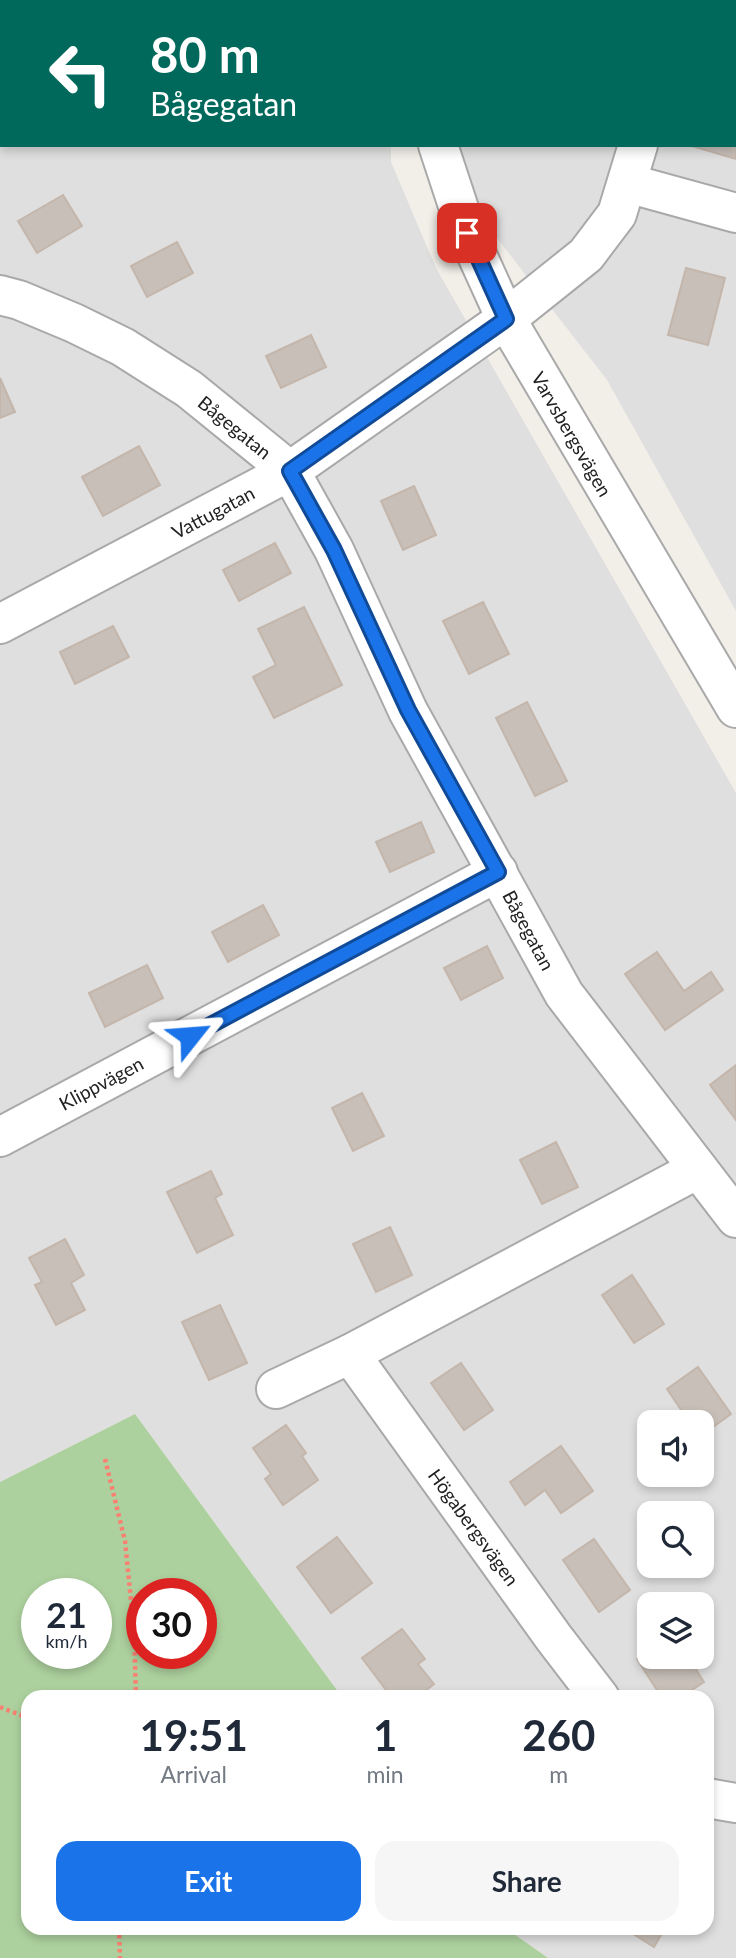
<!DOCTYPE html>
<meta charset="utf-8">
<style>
:root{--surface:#fff;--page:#f6f6f7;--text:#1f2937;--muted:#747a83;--accent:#1a73e8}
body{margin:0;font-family:Lato,sans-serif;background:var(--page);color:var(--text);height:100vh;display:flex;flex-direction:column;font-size:26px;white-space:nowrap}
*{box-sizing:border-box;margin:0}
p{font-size:23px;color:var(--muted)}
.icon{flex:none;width:38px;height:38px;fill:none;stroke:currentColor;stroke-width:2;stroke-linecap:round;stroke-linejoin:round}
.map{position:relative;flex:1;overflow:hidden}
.sheet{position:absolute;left:21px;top:1690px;width:693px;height:245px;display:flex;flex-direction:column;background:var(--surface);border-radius:21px;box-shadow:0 4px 10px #0003}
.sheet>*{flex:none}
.hud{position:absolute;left:0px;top:0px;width:737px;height:147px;box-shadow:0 4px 10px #0003;background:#00695c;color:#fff;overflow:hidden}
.buttons{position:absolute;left:637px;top:1410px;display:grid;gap:14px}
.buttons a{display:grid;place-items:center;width:77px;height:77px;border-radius:14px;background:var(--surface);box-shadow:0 4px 10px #0003;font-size:35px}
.speed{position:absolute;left:21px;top:1578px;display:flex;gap:14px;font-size:35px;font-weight:700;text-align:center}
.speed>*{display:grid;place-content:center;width:91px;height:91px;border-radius:50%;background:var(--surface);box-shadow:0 4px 10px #0003;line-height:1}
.speed small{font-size:18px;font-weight:400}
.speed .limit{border:10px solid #d22;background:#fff;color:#111}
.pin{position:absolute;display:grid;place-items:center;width:60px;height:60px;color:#fff;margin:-30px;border-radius:14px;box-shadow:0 4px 10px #0006}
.me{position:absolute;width:77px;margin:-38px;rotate:62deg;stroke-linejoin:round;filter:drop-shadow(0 0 5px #0008)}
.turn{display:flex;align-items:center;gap:24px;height:147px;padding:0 35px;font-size:32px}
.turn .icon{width:91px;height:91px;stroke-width:2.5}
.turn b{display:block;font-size:49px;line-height:60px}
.eta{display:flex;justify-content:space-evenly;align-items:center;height:119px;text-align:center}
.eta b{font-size:42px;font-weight:700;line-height:49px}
.button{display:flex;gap:14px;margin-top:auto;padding:14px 35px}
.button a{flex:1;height:80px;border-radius:21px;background:var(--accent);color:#fff;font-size:28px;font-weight:700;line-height:80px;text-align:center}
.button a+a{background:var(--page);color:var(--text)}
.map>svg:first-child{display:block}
.residential{fill:#e0dfdf;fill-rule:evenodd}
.forest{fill:#add19e;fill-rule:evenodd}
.building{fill:#c7bfb8;stroke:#c4b6ab;stroke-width:2}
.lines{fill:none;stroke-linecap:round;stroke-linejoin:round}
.minor-casing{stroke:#a9a9a9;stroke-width:42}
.path{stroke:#fa8072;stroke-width:4.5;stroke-dasharray:3.5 3.5;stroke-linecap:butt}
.minor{stroke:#fff;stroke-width:38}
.route-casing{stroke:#114b97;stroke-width:18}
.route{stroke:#1a73e8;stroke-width:12}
.labels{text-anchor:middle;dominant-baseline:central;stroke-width:7;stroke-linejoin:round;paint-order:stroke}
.street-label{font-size:19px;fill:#222;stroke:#fff}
</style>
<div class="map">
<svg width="736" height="1958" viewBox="0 0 736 1958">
<rect width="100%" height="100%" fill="#f2efe9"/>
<!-- residential -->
<g class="residential">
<path d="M0,0H391L2,2V145H391V162L436,268L736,793V1958H548L507,1929L707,1928V1698L342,1697L135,1414L0,1482ZM649,1423H702V1475H649ZM649,1514H702V1566H649ZM649,1605H702V1657H649Z"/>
<path d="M455,0H736V611L607,380L473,207L454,145H735V2Z"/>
</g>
<!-- forest -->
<path class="forest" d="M135,1414L342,1697L28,1698V1928L507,1929L548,1958H0V1482ZM37,1594H96V1654H37ZM142,1594H201V1654H142Z"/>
<!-- building -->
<g class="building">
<path d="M736,126V159L692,146L735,145Z"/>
<path d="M63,195L82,226L37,253L18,221Z"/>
<path d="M177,242L193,273L147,297L131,266Z"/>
<path d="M686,268L725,278L708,345L668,335Z"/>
<path d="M311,335L326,367L281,388L266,356Z"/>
<path d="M0,378L15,412L0,418Z"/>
<path d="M139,446L160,485L103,516L82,477Z"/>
<path d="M414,486L436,535L403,550L381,501Z"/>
<path d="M275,543L291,573L239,601L223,570Z"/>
<path d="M483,602L509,654L469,674L443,621Z"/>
<path d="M304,607L342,685L274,718L253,677L276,665L258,629Z"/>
<path d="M113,626L129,657L75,684L60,652Z"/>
<path d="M527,702L567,781L535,796L496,718Z"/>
<path d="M421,822L434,852L390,872L376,842Z"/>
<path d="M263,905L279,935L228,962L212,932Z"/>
<path d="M487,946L503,978L461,1000L444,968Z"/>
<path d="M657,952L684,991L711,972L723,990L665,1030L625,974Z"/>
<path d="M147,965L163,998L105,1027L89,993Z"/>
<path d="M736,1065V1120L710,1085Z"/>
<path d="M362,1093L384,1136L353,1151L332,1108Z"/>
<path d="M556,1142L578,1187L542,1204L520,1160Z"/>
<path d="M211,1171L222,1194L215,1198L233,1235L197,1253L167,1192Z"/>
<path d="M390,1227L412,1275L376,1292L353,1244Z"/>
<path d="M65,1239L84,1275L71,1283L85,1310L56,1325L35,1285L42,1282L29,1258Z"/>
<path d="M632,1275L664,1324L634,1343L602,1295Z"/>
<path d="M220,1305L247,1363L209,1380L182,1322Z"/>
<path d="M461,1363L493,1410L464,1430L431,1383Z"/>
<path d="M698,1367L731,1414L702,1435V1423H690L667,1389Z"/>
<path d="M286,1425L306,1453L302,1456L318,1480L283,1505L265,1479L271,1474L253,1448Z"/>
<path d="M561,1446L593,1491L561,1513L545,1490L525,1505L510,1482Z"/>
<path d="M337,1537L372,1583L331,1613L297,1567Z"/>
<path d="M594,1539L630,1590L599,1612L563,1560Z"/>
<path d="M402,1629L425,1659L418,1664L434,1684L416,1698H392L362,1658Z"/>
<path d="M649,1651V1657H688L704,1682L680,1698H662L637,1659Z"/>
<path d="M624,1928H665L654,1947Z"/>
</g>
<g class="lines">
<!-- minor casing -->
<g class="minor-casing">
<g id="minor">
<path d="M427,2L428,0"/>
<path d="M680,2V0"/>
<path d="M0,26H2"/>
<path d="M438,145L467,233L506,319L736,708"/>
<path d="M627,183L736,213"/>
<path d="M0,295L19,300L74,323L123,347L189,389L290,471L334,550L408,711L564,994L736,1218"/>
<path d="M0,624L290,471L506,319L586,255L617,214L638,145"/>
<path d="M0,1137L498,872"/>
<path d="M276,1389L350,1354"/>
<path d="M600,1698L554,1638L350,1354L698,1169"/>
<path d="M707,1798L736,1803"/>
</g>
</g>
<!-- path -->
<g class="path">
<path d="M105,1459L125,1541L134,1630L136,1698"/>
<path d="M0,1707L28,1718"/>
<path d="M119,1928L120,1958"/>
</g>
<!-- minor -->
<use href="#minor" class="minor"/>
</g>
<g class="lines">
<!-- route casing -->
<g class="route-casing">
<path id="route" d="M190,1036L498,872L408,710L334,550L290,471L506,319L467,233"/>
</g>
<!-- route -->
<use href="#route" class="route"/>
</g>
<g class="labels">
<!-- street labels -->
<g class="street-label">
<text transform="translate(235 427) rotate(39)">Bågegatan</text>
<text transform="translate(572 434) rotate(60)">Varvsbergsvägen</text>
<text transform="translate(213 512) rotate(-28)">Vattugatan</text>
<text transform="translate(529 930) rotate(62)">Bågegatan</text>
<text transform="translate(101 1083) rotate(-28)">Klippvägen</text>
<text transform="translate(474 1527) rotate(54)">Högabergsvägen</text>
</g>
</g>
</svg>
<div class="buttons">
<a><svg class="icon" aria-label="sound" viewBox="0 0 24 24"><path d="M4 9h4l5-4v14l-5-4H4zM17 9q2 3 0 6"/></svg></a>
<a><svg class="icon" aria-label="search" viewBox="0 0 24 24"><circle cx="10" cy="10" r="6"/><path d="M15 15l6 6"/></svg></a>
<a><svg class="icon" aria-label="layers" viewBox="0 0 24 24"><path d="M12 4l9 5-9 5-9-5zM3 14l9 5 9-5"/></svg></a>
</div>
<div class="speed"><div>21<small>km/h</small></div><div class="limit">30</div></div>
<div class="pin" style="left:467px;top:233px;background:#d93025"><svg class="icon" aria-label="arrive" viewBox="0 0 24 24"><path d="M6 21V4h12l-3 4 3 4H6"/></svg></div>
<svg class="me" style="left:190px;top:1036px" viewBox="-20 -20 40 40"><path d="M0-17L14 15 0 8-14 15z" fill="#1a73e8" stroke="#fff" stroke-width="4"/></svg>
<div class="hud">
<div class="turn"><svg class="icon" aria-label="left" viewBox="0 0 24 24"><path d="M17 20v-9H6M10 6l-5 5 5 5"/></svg><div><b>80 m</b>Bågegatan</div></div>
</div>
<section class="sheet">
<div class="eta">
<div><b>19:51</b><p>Arrival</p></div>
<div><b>1</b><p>min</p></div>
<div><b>260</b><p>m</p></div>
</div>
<div class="button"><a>Exit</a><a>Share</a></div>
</section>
</div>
